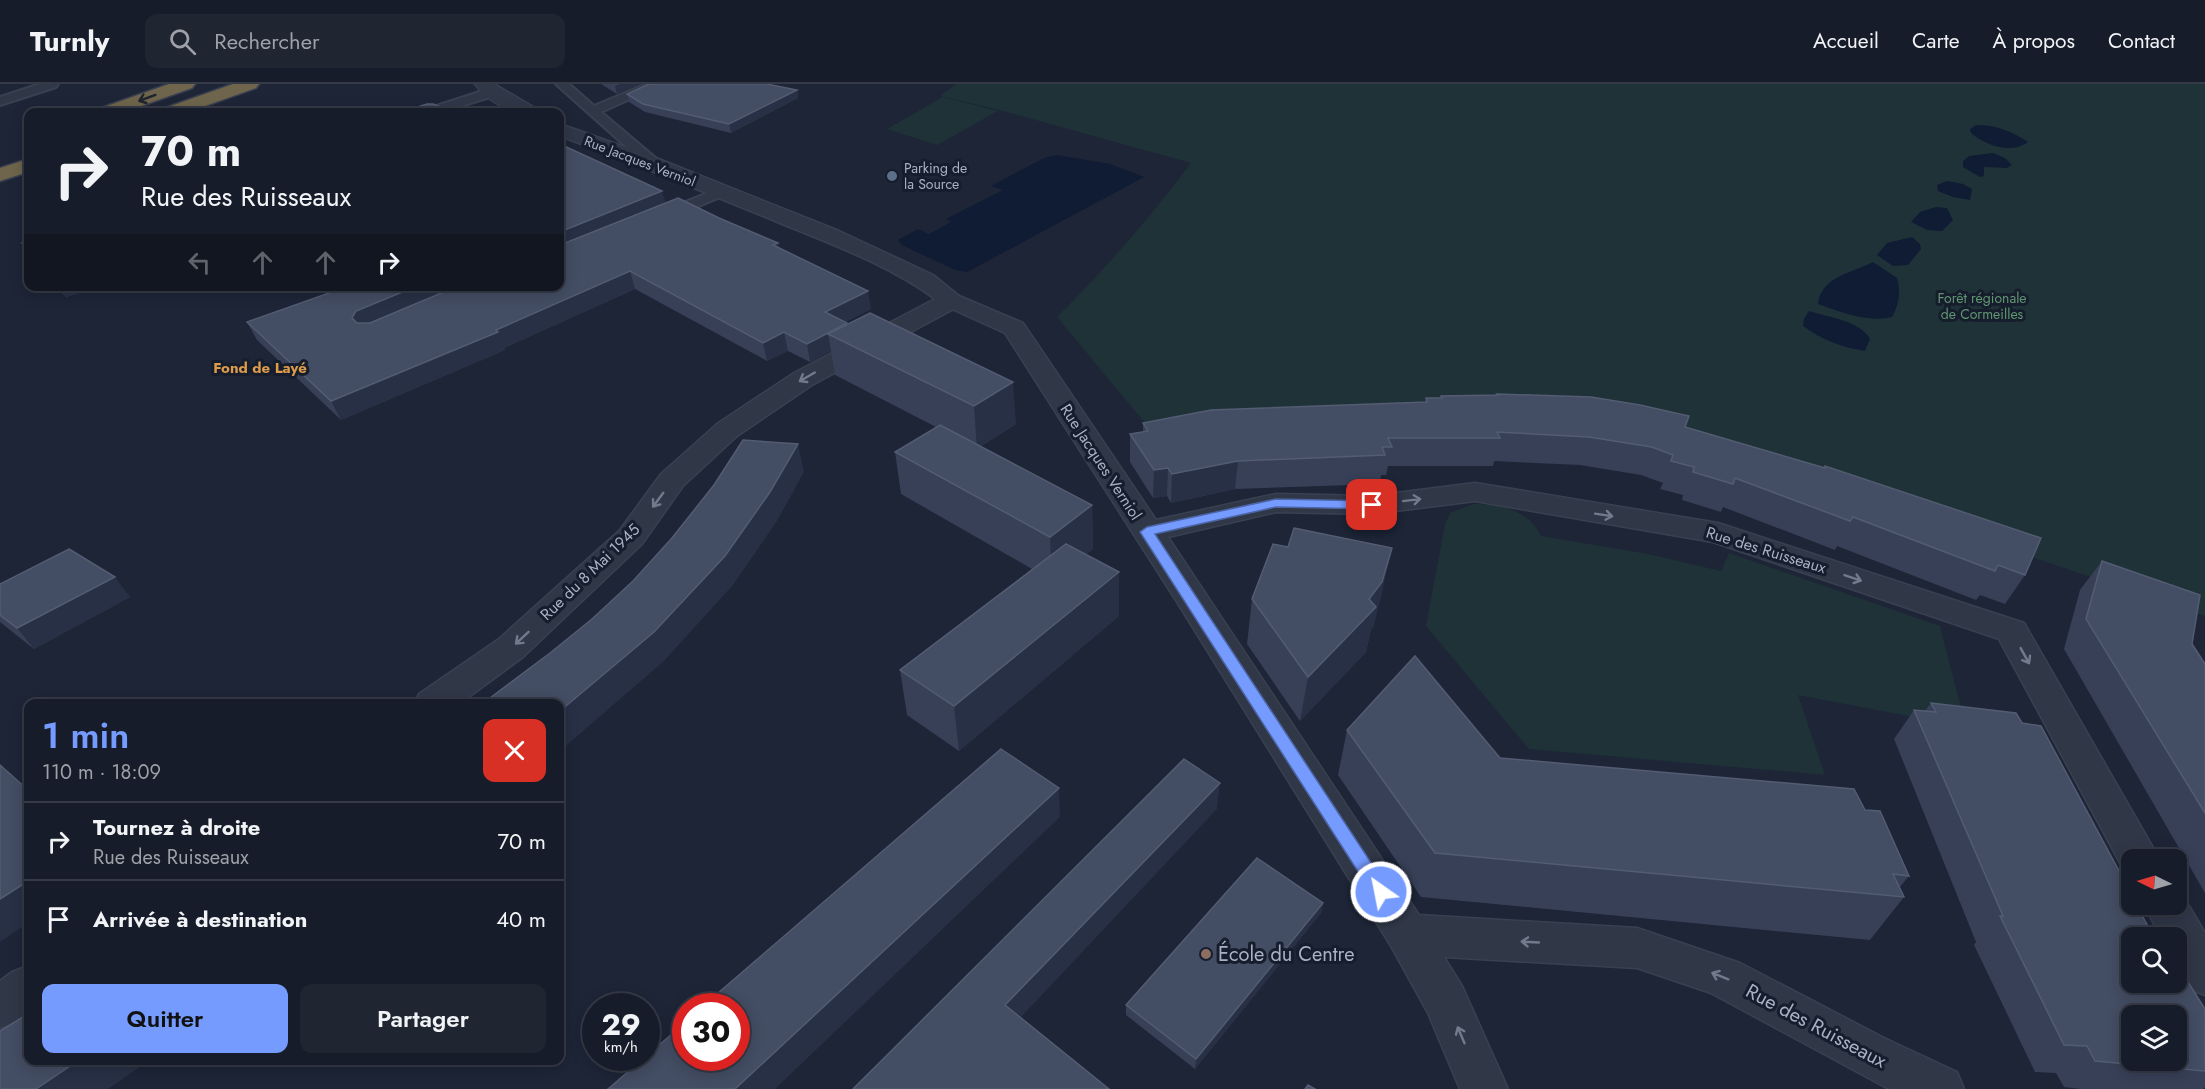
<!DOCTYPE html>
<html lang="fr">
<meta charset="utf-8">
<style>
:root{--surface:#161c29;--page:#1f2531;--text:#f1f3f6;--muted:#9ea1a8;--line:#353a46;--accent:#759bff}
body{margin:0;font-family:Jost,sans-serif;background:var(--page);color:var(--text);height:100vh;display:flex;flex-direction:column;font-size:22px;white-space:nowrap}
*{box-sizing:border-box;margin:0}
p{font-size:20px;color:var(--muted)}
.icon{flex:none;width:33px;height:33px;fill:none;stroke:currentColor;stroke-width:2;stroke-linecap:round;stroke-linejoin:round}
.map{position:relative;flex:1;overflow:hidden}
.panel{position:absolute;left:24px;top:615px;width:540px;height:366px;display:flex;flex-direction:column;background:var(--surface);border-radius:12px;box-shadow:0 3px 15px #0003,0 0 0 2px var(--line)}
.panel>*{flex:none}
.top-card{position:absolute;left:24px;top:24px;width:540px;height:183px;border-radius:12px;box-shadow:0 3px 15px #0003,0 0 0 2px var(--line);background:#161c29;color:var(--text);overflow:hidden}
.needle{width:39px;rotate:275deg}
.tools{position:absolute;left:2121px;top:765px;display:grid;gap:12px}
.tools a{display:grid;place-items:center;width:66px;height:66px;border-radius:12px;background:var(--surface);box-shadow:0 3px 15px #0003,0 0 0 2px var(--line);font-size:30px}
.speed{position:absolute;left:582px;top:909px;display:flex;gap:12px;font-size:30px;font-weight:700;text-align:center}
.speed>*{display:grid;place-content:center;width:78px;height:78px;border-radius:50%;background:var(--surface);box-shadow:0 3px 15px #0003,0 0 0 2px var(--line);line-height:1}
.speed small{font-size:15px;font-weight:400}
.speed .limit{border:9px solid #d22;background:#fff;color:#111}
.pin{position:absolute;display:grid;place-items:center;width:51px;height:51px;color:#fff;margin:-26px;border-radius:12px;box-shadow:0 3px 9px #0006}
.me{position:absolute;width:66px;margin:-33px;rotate:327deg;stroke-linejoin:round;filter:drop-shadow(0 0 4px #0008)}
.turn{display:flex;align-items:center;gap:21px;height:126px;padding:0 18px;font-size:27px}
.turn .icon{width:78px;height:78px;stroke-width:2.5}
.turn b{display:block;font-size:42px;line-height:51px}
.lanes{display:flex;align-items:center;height:57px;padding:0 18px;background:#0003;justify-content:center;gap:30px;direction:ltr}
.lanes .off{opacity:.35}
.round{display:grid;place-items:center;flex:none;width:63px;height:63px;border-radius:12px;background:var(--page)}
.overview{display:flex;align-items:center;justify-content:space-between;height:102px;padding:0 18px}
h1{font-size:36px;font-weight:600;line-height:45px;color:var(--accent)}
.primary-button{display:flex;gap:12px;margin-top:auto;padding:12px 18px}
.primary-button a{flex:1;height:69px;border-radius:12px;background:var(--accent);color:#111;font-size:24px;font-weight:600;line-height:69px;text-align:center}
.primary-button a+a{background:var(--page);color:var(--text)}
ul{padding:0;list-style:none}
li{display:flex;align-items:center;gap:18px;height:78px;padding:0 18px;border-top:2px solid var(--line)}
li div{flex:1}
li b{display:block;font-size:22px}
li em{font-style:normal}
header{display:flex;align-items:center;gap:36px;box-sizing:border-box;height:84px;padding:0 30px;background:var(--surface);border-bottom:2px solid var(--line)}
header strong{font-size:28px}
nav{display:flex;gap:33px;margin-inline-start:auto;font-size:21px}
.search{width:420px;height:54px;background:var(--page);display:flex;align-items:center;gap:15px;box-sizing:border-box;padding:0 21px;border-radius:12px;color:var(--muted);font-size:22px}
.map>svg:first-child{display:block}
.green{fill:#1f3238}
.water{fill:#101b34}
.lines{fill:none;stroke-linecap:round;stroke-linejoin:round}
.service-casing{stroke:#394151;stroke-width:4}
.minor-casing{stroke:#394151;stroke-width:3}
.tertiary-casing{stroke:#394151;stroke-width:3}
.motorway-casing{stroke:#383f4f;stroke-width:3}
.service{fill:#303747;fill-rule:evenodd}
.minor{fill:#303747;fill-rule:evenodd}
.tertiary{fill:#303747;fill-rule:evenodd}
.motorway{fill:#6e654c;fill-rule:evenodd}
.wall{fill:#374057}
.shaded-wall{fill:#273045}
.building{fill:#434d63;stroke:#535c72;stroke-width:1.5;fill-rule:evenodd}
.oneway{stroke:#1f242f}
.oneway2{stroke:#737a8c}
.route{fill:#759bff;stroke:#4c65a6;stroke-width:1.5}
.service-dot{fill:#5c6f8a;stroke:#161d2c;stroke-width:2}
.education-dot{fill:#8d6e63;stroke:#161d2c;stroke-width:2}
.labels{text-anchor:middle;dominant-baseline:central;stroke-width:6;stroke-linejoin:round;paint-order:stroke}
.far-street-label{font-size:14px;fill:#a9b1c5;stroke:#161d2c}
.far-poi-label{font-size:14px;fill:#a9b1c5;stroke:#161d2c;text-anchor:start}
.far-park-label{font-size:14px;fill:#609772;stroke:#161d2c}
.far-neighbourhood-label{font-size:15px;font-weight:bold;fill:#de9b4c;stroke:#161d2c}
.street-label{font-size:16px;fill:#a9b1c5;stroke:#161d2c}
.near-poi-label{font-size:20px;fill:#a9b1c5;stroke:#161d2c;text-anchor:start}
.near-street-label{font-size:20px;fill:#a9b1c5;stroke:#161d2c}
</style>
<header>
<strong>Turnly</strong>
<div class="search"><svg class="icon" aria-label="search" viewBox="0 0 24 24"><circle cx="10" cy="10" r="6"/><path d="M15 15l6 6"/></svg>Rechercher</div>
<nav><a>Accueil</a><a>Carte</a><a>À propos</a><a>Contact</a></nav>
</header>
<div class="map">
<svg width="2205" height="1005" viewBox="0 0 2205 1005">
<rect width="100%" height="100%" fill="#1d2537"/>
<!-- green -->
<g class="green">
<path d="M956,0H2205V532L1580,319L1155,351L1057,233C1106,184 1150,134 1191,79L996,25L940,12Z"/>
<path d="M943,13L998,27L937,61L887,45Z"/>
<path d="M1473,420C1501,420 1528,426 1541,452L1648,470L1721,487L1729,469L1940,542L1966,643L1798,611L1825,691L1529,665L1426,542L1445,440L1450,429Z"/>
</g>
<!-- water -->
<g class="water">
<path d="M1976,41C1996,41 2011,47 2028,58C2011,71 1985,61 1971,49L1970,45Z"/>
<path d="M1993,69L2005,74L2012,81L2007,84L1984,83V92L1980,93L1963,83V77L1969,72Z"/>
<path d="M1057,71L1110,80L1144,93L967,188L955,186L902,161L898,156L918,145L929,150L951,138L946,135L1003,106L991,102L1044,74Z"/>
<path d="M1947,97L1963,100L1972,105L1970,116L1953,113L1938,107L1937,101Z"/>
<path d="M1936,123L1947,124L1953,136L1942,147L1927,146L1911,138L1920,128Z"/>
<path d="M1912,153L1920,160L1921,165L1908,181L1893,182L1877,171L1887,159Z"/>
<path d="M1873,178L1897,194C1901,208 1899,221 1892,233C1867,239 1841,228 1818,220C1821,192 1853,189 1873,178Z"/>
<path d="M1809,227C1827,233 1861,237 1870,255L1865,267C1841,263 1822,256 1803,242L1804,235Z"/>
</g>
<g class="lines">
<!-- service casing -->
<g class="service-casing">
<g id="service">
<path d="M40,0H58L56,3L0,21V13Z"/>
<path d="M556,0H569L594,22L647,0H663L601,28L659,77L661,80L659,83H649Z"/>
<path d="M492,4L498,8L496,11L442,28H425L427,25Z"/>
<path d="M720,104L725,105L727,108L725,111L668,135L663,136L656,132L658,129Z"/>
</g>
</g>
<!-- minor casing -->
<g class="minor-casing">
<g id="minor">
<path d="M952,209L1023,239L1156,436L1276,410L1372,412L1475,399L1718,439L2024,539L2160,776H2132V790L2125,788L1999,555L1713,458L1475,417L1372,430L1276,428L1168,453L1419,831L1637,844L1740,879L1884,954L1957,988L1964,1005H1889L1711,909L1637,884L1444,873L1462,902L1508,1005H1460L1428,929L1391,862L1177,518L1005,249L943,221L940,216L943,211Z"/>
<path d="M2176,806L2180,807L2205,849V911L2189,905L2176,882V854H2161L2144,820H2176Z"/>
</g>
</g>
<!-- tertiary casing -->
<g class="tertiary-casing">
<g id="tertiary">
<path d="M475,0H494L535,24L537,28C515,31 489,20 475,0Z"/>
<path d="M560,40L661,76L839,147L933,191L964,216L961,221L812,301L737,352L683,402L642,460L523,573L459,620H414L419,610L499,555L620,446L661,390L717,340L794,289L935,215C891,182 831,160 780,139C707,109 634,79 560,52Z"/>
<path d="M28,882V929L16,938L0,944V897L12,888Z"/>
</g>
</g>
<!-- motorway casing -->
<g class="motorway-casing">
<g id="motorway">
<path d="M169,0H195L192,4L124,28H99L101,24Z"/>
<path d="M233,0H259L256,4L188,28H163L165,24Z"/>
<path d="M28,75V88L0,97V84Z"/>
</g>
</g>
<!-- service -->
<use href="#service" class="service"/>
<!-- minor -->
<use href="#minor" class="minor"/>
<!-- tertiary -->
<use href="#tertiary" class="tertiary"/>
<!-- motorway -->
<use href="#motorway" class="motorway"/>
</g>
<!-- wall -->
<g class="wall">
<path d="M601,0H641L617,10Z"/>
<path d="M797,6L798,14L731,49L645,28L629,18L627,10Z"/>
<path d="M666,120L719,134L778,159L779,164L871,225L845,238L847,239L848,241L1016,340L980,363L1092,421L1093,465L1086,470L1119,532L959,667L907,631L900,586L1032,485L901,410L895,368L936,343L835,291L831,267L810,278L788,267L767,277L635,205L504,264L505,266L341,336L257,256L247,238L560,202Z"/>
<path d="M56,202H102L66,213Z"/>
<path d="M1497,310L1685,343L2025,491L2005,520L1980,511L1976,516L1837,462L1835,466L1723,423L1721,428L1682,416L1683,411L1660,405L1663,399L1641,391L1580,381L1494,377L1493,382H1388L1386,391H1381L1380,400L1235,405L1171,419L1167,412L1153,414L1130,378V350L1143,348V339L1425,319L1426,314H1441V312L1497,311Z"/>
<path d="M2102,477L2192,560L2205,580V809L2064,565L2080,506Z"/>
<path d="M0,500L130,513L34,565L0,538Z"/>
<path d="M1382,508L1373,543L1371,545L1366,568L1300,637L1247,560L1252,515Z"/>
<path d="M1931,619L2022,639L2150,846L2205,925V1003L2203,1005H2081L2064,1003L2056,989L2035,988L1974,861L1976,858L1894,655L1914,626L1925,627Z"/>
<path d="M1347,646L1500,674L1865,726L1909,792L1899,804L1904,813L1870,856L1421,813L1338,691Z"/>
<path d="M1323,819L1321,829L1195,985L1126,931V921Z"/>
</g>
<!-- shaded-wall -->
<g class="shaded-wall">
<path d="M620,0H641L617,10L615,2Z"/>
<path d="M797,6L798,14L731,49L729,40Z"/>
<path d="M662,107L667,123L560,167V148Z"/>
<path d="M778,159L782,176L773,161Z"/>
<path d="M630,187L635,205L504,264L505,266L341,336L331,317L496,246Z"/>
<path d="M59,202H102L66,213Z"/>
<path d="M417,202H467L360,252L352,234L356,227Z"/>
<path d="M868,207L871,225L828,246L825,228Z"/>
<path d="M847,239L850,257L828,250L831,267L810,278L807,260Z"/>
<path d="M784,248L788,267L767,277L763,259Z"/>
<path d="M1013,298L1016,340L977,365L974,322Z"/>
<path d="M798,360L804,388L777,437L733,501L664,577L560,667V627Z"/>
<path d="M1238,377L1235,405L1171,419L1172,390Z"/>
<path d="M1168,384L1167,412L1153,414L1154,386Z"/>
<path d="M1092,421L1093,465L1052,497L1050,453Z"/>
<path d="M1392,464L1382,508L1373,543L1371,545L1366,568L1300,637L1308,593L1369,515Z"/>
<path d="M1119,488V532L959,667L954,622Z"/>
<path d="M115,493L130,513L34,565L17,544Z"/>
<path d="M1220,699L1217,725L1008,947L1005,921Z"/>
<path d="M1059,704L1060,733L775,1005H735Z"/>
<path d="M28,797V839L0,858V815Z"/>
<path d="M1323,819L1321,829L1195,985L1196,975Z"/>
<path d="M79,976H150L108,1005H36Z"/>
</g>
<!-- building -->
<g class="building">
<path d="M649,0H767L797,6L729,40L643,20L627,10Z"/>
<path d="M427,20H433L454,28H402Z"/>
<path d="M562,61L662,107L560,148V62Z"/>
<path d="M678,114L719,134L778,159L773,161L868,207L825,228L847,239L807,260L784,248L763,259L630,187L496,246L498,248L331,317L247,238L349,202H417L356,227L352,234L357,239H370L458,202H560V161Z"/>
<path d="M28,158V167L22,159Z"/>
<path d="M870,229L1013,298L974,322L828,250Z"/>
<path d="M1497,310L1591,313L1640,321L1689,332L1685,343L1825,384V382L2041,454L2025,491L1998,481L1995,487L1853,433L1850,437L1735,394L1733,400L1693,388L1694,383L1671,377L1673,371L1652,363L1589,353L1497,348L1500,354H1388L1392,363H1382L1385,371L1238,377L1172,390L1168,384L1154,386L1130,350L1148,347L1143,339L1211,326L1427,318L1426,314H1442L1441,312L1498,311Z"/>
<path d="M940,341L1092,421L1050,453L895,368Z"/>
<path d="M743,356L798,360L770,408L725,472L654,548L560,627V620H482L550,569L592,535L633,497L672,454L714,401Z"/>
<path d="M1294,444L1392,464L1382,498L1369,515L1376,523L1308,593L1252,515L1273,460L1288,463Z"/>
<path d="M1066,460L1119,488L954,622L900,586Z"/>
<path d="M69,465L115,493L17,544L0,531V500Z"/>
<path d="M2102,477L2200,511L2192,560L2205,580V729L2086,535Z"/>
<path d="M1415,572L1500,674L1854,705L1865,726L1880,727L1909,792L1893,790L1904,813L1435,769L1347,646Z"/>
<path d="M1931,619L2016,629L2022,639L2041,642L2132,811V820H2136L2150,846L2157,847L2161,854H2132V898H2176V879L2205,925V987L2095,977L2087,962L2064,961L2000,832H2003L1914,626L1936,628ZM2132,932H2176V976H2132Z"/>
<path d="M1001,665L1059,704L735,1005H608L644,974H646V972L686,938V974H736V922H703Z"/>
<path d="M1184,675L1220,699L1005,921L1109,1005H853Z"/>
<path d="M0,681L28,706V797L0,815Z"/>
<path d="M1257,774L1323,819L1196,975L1126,921Z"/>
<path d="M28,930V976H79L36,1005H0V947Z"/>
<path d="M1308,1001L1315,1005H1305Z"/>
</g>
<!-- one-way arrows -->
<defs><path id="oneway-shaft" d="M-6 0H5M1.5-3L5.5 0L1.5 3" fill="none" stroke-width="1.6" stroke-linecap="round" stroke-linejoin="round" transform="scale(1.5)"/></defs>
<use class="oneway" href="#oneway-shaft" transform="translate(147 14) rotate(160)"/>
<g class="oneway2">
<use href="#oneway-shaft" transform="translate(807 293) rotate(150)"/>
<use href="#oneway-shaft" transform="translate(658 416) rotate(126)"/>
<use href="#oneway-shaft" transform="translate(1412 416) rotate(-7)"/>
<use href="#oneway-shaft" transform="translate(1604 431) rotate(9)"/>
<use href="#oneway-shaft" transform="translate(1853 494) rotate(19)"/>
<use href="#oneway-shaft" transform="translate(522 554) rotate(137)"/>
<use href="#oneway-shaft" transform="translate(2025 572) rotate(61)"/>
<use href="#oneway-shaft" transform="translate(1530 858) rotate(-177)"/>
<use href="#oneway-shaft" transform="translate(1720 892) rotate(-158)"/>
<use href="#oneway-shaft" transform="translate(1461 951) rotate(-113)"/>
</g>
<!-- route -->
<path class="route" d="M1276,415L1372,417L1378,421L1372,425L1276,423L1155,450L1387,803L1390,808L1387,814L1381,816L1375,814L1140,448L1147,443Z"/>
<!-- markers -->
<circle class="service-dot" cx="892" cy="92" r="6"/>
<circle class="education-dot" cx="1206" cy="870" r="6"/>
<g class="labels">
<!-- far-street labels -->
<g class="far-street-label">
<text transform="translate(640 77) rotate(21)">Rue Jacques Verniol</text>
</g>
<!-- far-poi labels -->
<g class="far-poi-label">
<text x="904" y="84">Parking de<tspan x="904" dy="16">la Source</tspan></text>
</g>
<!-- far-park labels -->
<g class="far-park-label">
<text x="1982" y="214">Forêt régionale<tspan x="1982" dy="16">de Cormeilles</tspan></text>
</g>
<!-- far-neighbourhood labels -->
<g class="far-neighbourhood-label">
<text x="260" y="284">Fond de Layé</text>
</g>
<!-- street labels -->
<g class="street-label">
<text transform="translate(1101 378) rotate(57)">Rue Jacques Verniol</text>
<text transform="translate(1766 466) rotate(17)">Rue des Ruisseaux</text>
<text transform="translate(590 488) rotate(-44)">Rue du 8 Mai 1945</text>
</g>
<!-- near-poi labels -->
<g class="near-poi-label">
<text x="1218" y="870">École du Centre</text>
</g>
<!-- near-street labels -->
<g class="near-street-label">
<text transform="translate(1816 942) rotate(28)">Rue des Ruisseaux</text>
</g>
</g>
</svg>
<div class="tools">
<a><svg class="needle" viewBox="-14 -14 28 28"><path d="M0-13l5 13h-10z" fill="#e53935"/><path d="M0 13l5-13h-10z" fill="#9ea1a8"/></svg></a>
<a><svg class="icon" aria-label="search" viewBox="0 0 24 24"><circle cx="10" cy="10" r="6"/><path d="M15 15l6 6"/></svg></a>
<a><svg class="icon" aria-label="layers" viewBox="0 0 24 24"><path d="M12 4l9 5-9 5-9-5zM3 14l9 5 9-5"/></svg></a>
</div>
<div class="speed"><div>29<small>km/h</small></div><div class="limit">30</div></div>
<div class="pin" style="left:1372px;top:421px;background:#d93025"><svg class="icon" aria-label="arrive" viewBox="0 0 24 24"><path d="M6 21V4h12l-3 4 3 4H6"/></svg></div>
<svg class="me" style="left:1381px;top:808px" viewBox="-20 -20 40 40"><circle r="17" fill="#759bff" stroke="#fff" stroke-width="3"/><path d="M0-11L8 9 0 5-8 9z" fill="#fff"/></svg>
<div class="top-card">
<div class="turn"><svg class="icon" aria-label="right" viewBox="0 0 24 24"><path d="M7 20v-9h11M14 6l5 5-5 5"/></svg><div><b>70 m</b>Rue des Ruisseaux</div></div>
<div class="lanes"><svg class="icon off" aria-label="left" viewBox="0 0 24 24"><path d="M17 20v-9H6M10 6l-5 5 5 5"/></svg><svg class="icon off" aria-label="ahead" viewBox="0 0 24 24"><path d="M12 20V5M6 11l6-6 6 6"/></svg><svg class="icon off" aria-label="ahead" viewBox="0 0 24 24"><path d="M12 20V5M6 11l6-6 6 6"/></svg><svg class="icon" aria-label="right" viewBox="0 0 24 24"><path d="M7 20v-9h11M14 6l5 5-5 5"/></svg></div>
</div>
<section class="panel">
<div class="overview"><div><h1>1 min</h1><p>110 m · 18:09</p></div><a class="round" style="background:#d93025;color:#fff"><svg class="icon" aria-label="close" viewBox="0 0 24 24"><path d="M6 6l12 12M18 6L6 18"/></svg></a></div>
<ul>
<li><svg class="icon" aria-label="right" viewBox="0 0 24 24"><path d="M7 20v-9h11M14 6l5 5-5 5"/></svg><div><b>Tournez à droite</b><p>Rue des Ruisseaux</p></div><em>70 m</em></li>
<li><svg class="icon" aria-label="arrive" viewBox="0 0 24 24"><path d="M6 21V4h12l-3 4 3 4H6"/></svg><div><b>Arrivée à destination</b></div><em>40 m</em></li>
</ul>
<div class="primary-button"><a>Quitter</a><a>Partager</a></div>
</section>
</div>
